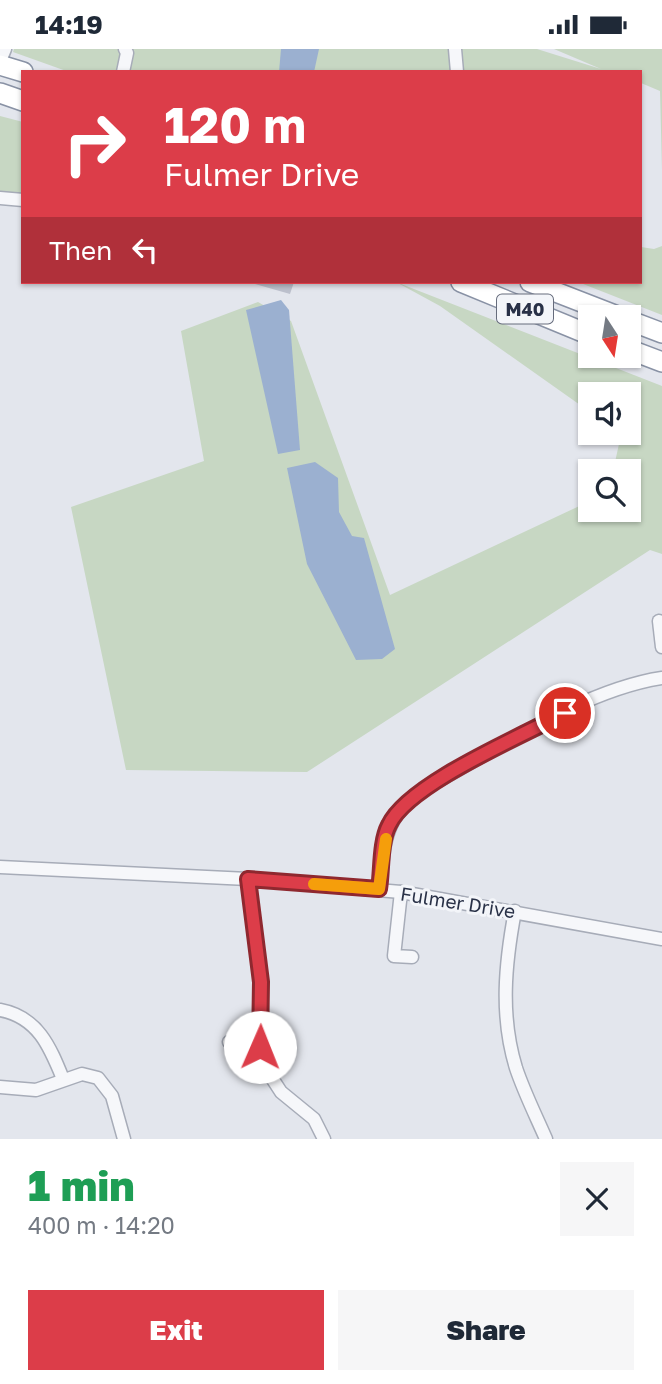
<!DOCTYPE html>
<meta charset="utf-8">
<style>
:root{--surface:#fff;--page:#f6f6f7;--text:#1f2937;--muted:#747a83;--accent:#dc3d49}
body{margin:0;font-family:"Golos Text",sans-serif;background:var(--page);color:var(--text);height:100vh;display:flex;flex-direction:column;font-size:26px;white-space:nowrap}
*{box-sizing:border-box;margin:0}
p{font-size:23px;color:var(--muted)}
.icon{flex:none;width:38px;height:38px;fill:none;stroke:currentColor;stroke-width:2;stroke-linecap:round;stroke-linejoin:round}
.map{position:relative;height:1090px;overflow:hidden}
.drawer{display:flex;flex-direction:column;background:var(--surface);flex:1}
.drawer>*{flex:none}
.guide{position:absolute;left:21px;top:21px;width:621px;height:214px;border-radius:0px;box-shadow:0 2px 5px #0004;background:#dc3d49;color:#fff;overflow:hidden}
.needle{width:46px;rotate:168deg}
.fabs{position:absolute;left:578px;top:256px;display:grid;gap:14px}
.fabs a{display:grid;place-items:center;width:63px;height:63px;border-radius:0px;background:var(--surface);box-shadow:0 2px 5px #0004;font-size:35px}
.pin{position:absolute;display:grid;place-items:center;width:60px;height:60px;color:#fff;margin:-30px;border:4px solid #fff;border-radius:50%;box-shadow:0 2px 7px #0007}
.me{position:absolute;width:77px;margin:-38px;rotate:1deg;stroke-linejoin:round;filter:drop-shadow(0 0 5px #0008)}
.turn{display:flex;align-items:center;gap:24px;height:147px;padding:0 28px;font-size:32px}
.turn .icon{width:91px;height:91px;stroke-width:2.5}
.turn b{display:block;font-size:49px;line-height:60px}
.then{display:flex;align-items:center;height:66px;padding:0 28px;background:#0003;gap:14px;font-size:26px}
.round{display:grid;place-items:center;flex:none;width:74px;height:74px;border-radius:0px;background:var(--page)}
.headline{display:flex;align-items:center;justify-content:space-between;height:119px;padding:0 28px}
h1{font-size:42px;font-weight:800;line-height:52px;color:#1e9e55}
.primary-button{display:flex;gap:14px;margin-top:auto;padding:14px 28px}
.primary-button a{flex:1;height:80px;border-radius:0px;background:var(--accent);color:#fff;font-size:28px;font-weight:800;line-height:80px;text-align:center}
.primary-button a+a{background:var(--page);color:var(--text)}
.status{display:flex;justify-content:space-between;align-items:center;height:49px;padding:0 35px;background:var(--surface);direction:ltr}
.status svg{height:19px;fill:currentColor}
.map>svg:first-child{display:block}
.green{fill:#c7d7c3}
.water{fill:#9bb0d0}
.building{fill:#bdc1cd}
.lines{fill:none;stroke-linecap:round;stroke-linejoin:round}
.minor-casing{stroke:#a7acb8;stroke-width:15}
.highway-casing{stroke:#8992a5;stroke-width:22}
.minor{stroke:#f6f7fa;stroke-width:12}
.highway{stroke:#fff;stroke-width:19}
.route-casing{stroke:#8f282f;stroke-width:18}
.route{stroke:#dc3d49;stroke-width:12}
.slow{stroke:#f59e0b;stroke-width:12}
.labels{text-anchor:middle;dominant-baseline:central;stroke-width:6;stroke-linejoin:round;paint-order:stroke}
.shield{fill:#f3f5f9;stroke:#666c7c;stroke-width:2}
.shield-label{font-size:18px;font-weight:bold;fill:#293147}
.street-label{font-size:19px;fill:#293147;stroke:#f3f5f9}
</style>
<div class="status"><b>14:19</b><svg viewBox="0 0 49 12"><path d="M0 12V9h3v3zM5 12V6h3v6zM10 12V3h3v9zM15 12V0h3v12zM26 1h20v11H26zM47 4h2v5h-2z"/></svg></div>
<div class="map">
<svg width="662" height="1090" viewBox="0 0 662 1090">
<rect width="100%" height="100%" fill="#e3e6ed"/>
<!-- green -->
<g class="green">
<path d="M14,0H537L601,20L554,0H662V121L660,42L641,34L640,23H69L13,3Z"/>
<path d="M0,67L23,73V146H0Z"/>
<path d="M662,197V266L578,233H640L641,198L654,200Z"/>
<path d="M396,233L662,337V505L650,501L307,723L126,721L71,458L204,412L181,282L258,253L291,272L390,546L590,452V460H628V422H613L621,386L618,383H628V345H590V363L440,257Z"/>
</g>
<!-- water -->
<g class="water">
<path d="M281,0H319L314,23H279Z"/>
<path d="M281,251L289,261L300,401L278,405L246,261Z"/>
<path d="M315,413L338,429L339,463L352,487L364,489L395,600L382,610L356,611L307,515L287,419Z"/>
</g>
<!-- building -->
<path class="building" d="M256,233H294L290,245L255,235Z"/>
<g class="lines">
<!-- minor casing -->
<g class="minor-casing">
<g id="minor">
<path d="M455,0L457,23"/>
<path d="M0,12L5,0"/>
<path d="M123,23L127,4L125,0"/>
<path d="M0,149L23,151"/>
<path d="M659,572L662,598"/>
<path d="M0,818L248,830L401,843L662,890"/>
<path d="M248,830L261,933L260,997L268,1023L281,1043L314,1070L324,1090"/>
<path d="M379,840C386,789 382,770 427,738C498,700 583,641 662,629"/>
<path d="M401,843L394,907L412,908"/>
<path d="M515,862C505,915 500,967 516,1019C524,1043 536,1067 546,1090"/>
<path d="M0,961C38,968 50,998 63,1030"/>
<path d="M229,993L260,997"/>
<path d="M0,1038L36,1041L82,1025L98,1029L112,1047L124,1090"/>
</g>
</g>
<!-- highway casing -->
<g class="highway-casing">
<g id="highway">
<path d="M0,16L23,23"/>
<path d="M0,44L23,52"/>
<path d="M461,233L590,286"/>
<path d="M530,233L620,268"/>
<path d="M628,271L662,284"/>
<path d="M628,300L662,313"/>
</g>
</g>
<!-- minor -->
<use href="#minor" class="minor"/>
<!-- highway -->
<use href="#highway" class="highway"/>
</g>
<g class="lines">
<!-- route casing -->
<g class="route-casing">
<path id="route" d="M260,998L261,933L248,830L379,840C382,821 380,793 389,776C408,735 522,687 565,664"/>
</g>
<!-- route -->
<use href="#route" class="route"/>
<!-- slow -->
<path class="slow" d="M314,835L379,840L386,790"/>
</g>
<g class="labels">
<!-- shield labels -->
<rect class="shield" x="497" y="245.5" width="56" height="29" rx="5"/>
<g class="shield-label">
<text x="525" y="260">M40</text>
</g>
<!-- street labels -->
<g class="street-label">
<text transform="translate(458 853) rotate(9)">Fulmer Drive</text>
</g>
</g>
</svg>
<div class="fabs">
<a><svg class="needle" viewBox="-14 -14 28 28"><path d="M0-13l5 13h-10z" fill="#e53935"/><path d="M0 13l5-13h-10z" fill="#747a83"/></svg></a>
<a><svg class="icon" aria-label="sound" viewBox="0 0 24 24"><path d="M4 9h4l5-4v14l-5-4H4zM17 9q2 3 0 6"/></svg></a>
<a><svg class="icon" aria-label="search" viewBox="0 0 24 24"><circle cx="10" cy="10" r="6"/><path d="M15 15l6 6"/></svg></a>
</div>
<div class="pin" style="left:565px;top:664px;background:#d93025"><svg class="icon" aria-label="arrive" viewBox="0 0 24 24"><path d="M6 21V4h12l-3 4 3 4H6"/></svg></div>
<svg class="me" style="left:260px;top:998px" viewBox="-20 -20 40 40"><circle r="19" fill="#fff"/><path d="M0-13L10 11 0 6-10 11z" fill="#dc3d49"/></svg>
<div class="guide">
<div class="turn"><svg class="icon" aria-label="right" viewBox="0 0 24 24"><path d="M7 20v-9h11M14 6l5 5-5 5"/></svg><div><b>120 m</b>Fulmer Drive</div></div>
<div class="then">Then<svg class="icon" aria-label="left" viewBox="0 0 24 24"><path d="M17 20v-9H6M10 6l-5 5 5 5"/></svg></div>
</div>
</div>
<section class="drawer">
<div class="headline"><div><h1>1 min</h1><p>400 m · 14:20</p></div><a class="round"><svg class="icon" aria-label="close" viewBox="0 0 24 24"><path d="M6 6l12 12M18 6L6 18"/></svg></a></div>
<div class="primary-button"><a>Exit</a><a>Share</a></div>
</section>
